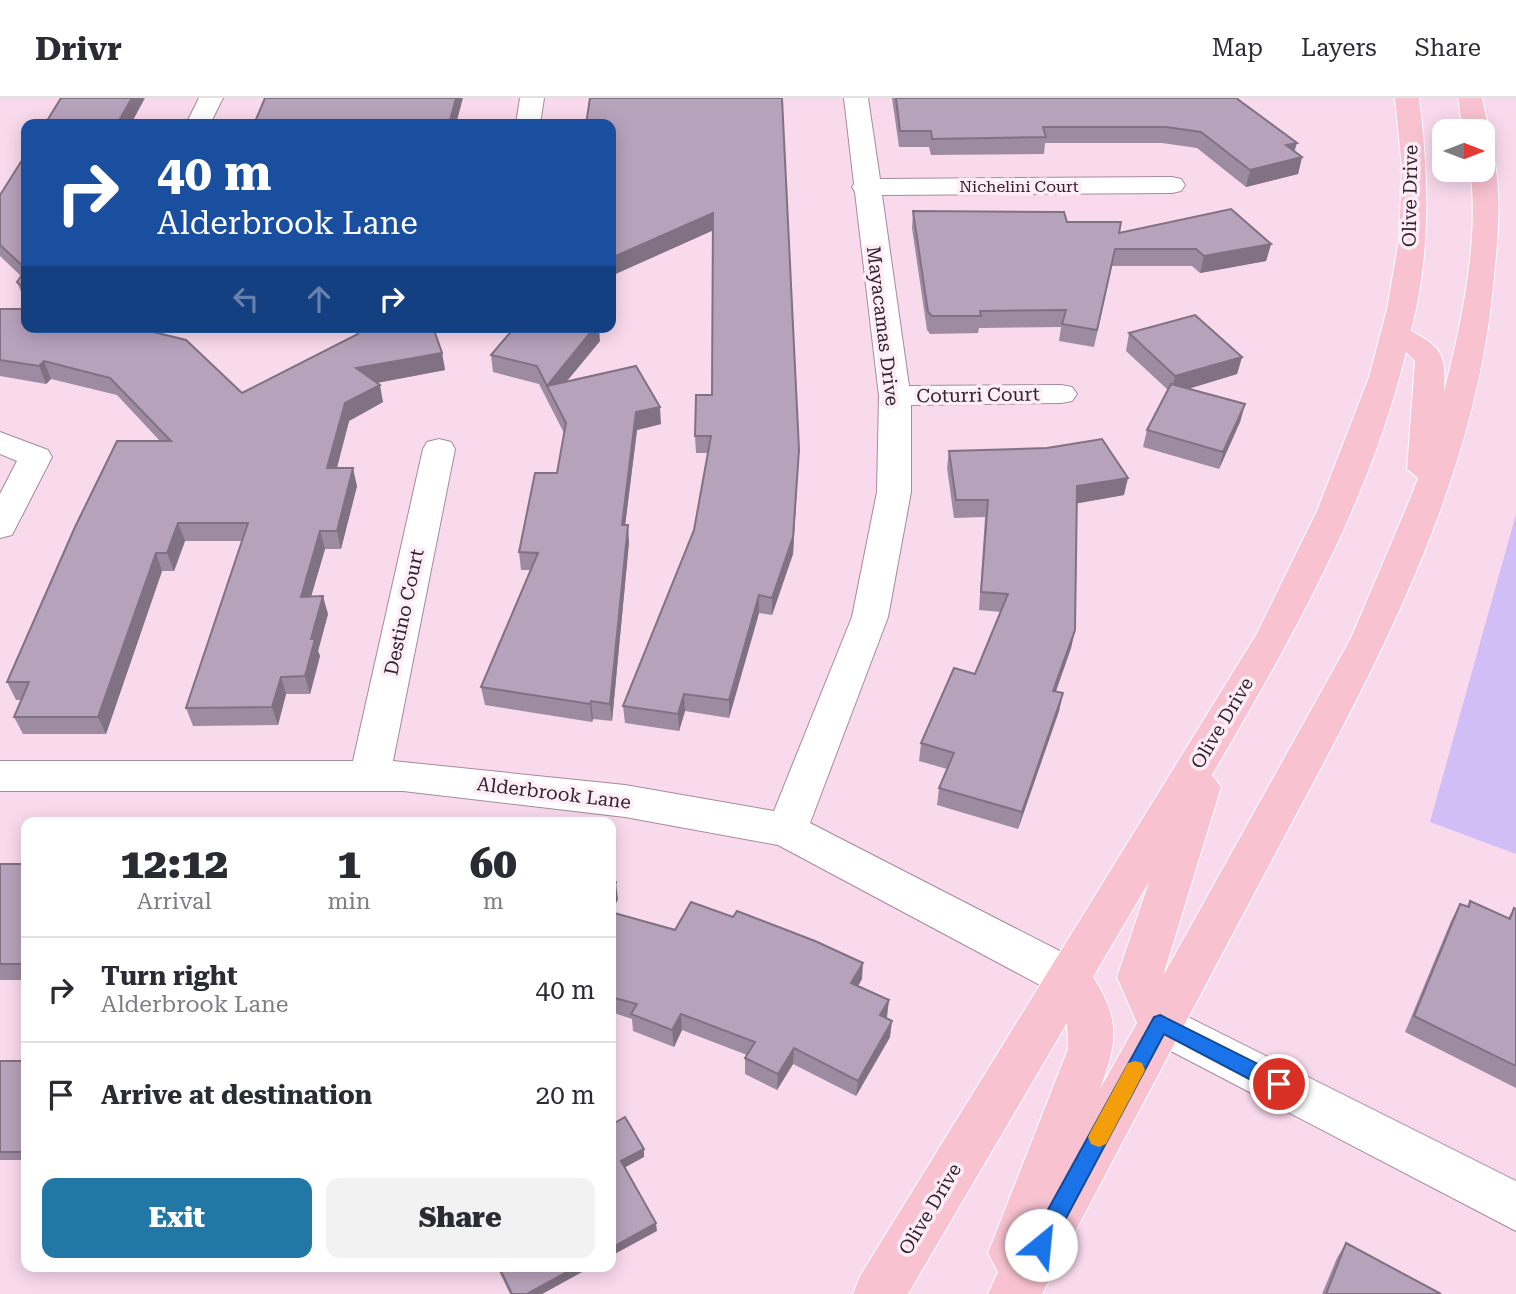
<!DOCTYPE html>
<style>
:root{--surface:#fff;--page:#f2f2f3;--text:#2b2b33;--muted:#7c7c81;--line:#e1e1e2;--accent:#2177a6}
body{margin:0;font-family:"Roboto Serif",serif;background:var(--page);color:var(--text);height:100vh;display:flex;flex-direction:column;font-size:26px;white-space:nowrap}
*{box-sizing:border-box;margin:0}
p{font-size:23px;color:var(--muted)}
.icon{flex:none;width:38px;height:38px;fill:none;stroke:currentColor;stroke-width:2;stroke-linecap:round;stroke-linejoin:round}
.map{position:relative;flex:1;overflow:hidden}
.drawer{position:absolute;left:21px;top:719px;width:595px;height:455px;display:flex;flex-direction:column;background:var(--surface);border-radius:14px;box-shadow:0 4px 18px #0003}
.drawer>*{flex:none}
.hud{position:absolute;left:21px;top:21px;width:595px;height:214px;border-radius:14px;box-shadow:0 4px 18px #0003;background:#1a4fa0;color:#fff;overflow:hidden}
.needle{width:46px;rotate:90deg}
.tools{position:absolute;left:1432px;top:21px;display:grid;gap:14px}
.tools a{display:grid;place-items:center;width:63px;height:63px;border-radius:14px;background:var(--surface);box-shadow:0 4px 18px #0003;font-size:35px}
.pin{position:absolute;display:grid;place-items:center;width:60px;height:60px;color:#fff;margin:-30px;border:4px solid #fff;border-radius:50%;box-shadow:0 2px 7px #0007}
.me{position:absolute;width:77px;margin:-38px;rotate:28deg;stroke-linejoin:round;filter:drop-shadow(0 0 5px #0008)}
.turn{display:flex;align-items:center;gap:24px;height:147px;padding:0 21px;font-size:32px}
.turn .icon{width:91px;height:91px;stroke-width:2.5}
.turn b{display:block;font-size:49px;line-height:60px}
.lanes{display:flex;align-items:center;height:66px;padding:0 21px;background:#0003;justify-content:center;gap:35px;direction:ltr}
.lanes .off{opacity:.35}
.eta{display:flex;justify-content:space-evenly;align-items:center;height:119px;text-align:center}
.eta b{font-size:42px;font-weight:800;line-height:49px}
.button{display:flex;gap:14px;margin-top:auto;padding:14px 21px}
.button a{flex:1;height:80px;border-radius:14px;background:var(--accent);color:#fff;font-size:28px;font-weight:800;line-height:80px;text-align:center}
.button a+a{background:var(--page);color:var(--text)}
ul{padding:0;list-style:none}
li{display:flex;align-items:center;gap:21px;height:105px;padding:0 21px;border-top:2px solid var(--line)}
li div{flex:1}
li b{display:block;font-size:26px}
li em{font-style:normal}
header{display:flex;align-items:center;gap:42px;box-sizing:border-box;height:98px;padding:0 35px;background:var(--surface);border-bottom:2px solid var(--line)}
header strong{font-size:33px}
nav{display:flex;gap:38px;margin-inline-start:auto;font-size:24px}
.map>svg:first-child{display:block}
.water{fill:#d1bef6}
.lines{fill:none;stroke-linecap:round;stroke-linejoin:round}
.minor-casing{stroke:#a68a9b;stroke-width:2}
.major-casing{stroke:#fff;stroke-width:2}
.minor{fill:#fff;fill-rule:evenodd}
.major{fill:#f8c2d1;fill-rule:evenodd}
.wall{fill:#9d8ba1}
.shaded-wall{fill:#807183}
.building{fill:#b7a2bb;stroke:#807183;stroke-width:2}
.route{fill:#1a73e8;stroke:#114b97;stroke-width:2}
.slow{fill:#f59e0b}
.labels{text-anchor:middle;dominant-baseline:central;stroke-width:7;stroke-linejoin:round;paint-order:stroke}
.far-street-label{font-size:16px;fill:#2f242b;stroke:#feecf7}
.street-label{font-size:19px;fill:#2f242b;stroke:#feecf7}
</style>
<header>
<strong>Drivr</strong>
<nav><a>Map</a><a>Layers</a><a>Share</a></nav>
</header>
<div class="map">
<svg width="1516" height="1196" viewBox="0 0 1516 1196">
<rect width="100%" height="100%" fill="#f9daed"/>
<!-- water -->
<path class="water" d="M1516,416V756L1430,724Z"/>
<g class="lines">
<!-- minor casing -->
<g class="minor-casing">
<g id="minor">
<path d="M199,0H223L210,26H186Z"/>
<path d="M520,0H544L540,26H516Z"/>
<path d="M844,0H868L880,81L1172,79L1181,81L1185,87L1181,93L1172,95L882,97L909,288L1061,287L1072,289L1077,296L1072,303L1061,305L911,307V394L888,519L810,725L1085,866L1092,880L1085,894L1069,899L1053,894L778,747L625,719L403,693H0V663H353L423,351L427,344L439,341L451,344L455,351L393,663L625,687L774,713L852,519L877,394L879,298L855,94L852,89L854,86Z"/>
<path d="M0,334L48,352L52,359L12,437L0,440V396L17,363L0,356Z"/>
<path d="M1160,905L1516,1083V1133L1144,939L1137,925L1144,911Z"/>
</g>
</g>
<!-- major casing -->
<g class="major-casing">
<g id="major">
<path d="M1395,0H1419C1429,80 1431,154 1411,233C1444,250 1446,259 1444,294C1461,227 1480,141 1470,72H1482V57L1491,59L1495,65C1502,106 1497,147 1493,189C1472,408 1357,600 1257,790C1185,925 1114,1061 1042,1196H988L998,1174L988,1155L1068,951L1067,925L908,1196H853L860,1178L1256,537L1317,413L1369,279L1387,211L1399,141L1402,71ZM1406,254L1415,263L1407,371L1418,380L1410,401L1351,540L1163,878L1221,689L1212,677C1290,543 1369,406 1406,254ZM1149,784L1117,879L1137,925L1100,991C1117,945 1121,922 1093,879Z"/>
<path d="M1458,0H1482L1489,33L1485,38L1482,39V33H1463Z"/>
</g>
</g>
<!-- minor -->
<use href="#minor" class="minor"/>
<!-- major -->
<use href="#major" class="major"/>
</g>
<!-- wall -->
<g class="wall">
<path d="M782,0L799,352L793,456L772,517L759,515L729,620L685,613L679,633L625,625L623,608L694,432L708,355H696L695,338L712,297L713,132L611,178V87L613,65H611V26Z"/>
<path d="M892,0H1239L1237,1L1294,53L1302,59L1298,76L1246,89L1197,50L1162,45H1045L1044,56L931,57L929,49H899Z"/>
<path d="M26,56V203L24,201L17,184L21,178L0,158V97Z"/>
<path d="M913,113L1067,124L1119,134L1271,146L1266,163L1200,175L1192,168H1112L1094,249L1059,243L1061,229L979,230L978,235L930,236L927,232L912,130Z"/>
<path d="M0,211L242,295L358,237L356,229L442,255L445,272L377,285L383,304L349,323L337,370L357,388L341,451H325L311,498L328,516L318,553L320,558L310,596H286L278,627L193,628L186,610L242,443H185L174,473H162L106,636H23L14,619L22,602H16L7,584L160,343L117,297L51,281L46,286L0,278Z"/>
<path d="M1129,235L1242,259L1237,276L1188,291L1245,306L1240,324L1219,371L1143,349L1147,332L1168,292L1126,253Z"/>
<path d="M600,243L566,284L661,326L637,332L625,427L629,444L612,623L593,621L592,624L485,607L481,589L531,472H521L519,454L557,375L564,335L539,286L493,274L491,257Z"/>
<path d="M949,353L1124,397L1077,405L1075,532L1071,550L1056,593L1063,595L1059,613L1018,731L937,707L939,690L947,671L919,663L921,645L975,576L1001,514L979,512L985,419L954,420L947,370Z"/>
<path d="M0,766H26V887L23,882H0Z"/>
<path d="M611,782L618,801L612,814L862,881L858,888L889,902L886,920L890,939L856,998L793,966L777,992L745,976V960L747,957L682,932L674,949L633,933L632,921L611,914Z"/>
<path d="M1470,803L1508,820L1514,810L1516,811V990L1405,934L1451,823L1460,806L1467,808Z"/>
<rect x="0" y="963" width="26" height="99"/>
<path d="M1346,1145L1441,1196H1322L1337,1160Z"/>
<path d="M497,1169H591L542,1196H510Z"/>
</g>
<!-- shaded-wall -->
<g class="shaded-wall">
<path d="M132,0H145L131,26H117Z"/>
<path d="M456,0H463L456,26H449Z"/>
<path d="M1297,45L1292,61L1286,47Z"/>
<path d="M1302,59L1298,76L1246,89L1250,72Z"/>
<path d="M713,115L714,132L611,178V160Z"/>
<path d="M1271,146L1266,163L1200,175L1204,158Z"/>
<path d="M595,229H599L600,243L553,300L547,288L549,305L547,288Z"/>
<path d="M442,255L445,272L360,288L356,270Z"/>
<path d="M1242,259L1237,276L1171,296L1175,278Z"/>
<path d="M44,263L51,281L46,286L39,268Z"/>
<path d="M380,287L383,304L349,323L332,388L327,370L345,305Z"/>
<path d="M1245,306L1240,324L1219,371L1223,354Z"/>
<path d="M660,309L661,326L637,332L623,444L622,427L636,314Z"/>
<path d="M799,352L793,456L772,517V500Z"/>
<path d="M353,370L357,388L341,451L337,433Z"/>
<path d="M1128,380L1124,397L1074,406L1077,388Z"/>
<path d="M178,425L185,443L174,473L167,455Z"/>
<path d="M628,427L629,444L612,623L610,606Z"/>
<path d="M320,433L325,451L306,516L301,499Z"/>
<path d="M156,455L162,473L106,636L98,619Z"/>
<path d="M759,497V515L729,620V602Z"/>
<path d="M323,498L328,516L318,553L320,558L310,596L305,578L311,541Z"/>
<path d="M1075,532L1071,550L1050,610L1053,593Z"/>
<path d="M281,579L286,596L278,627L272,609Z"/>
<path d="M1063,595L1059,613L1018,731L1022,714Z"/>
<path d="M684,596L685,613L679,633L678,616Z"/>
<path d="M591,603L593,621L592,624L590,606Z"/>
<path d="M616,784L618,801L611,817V796Z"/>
<path d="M863,865L862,881L850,901L851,885Z"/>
<path d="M889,902L887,919L879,934L880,917Z"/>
<path d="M681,916L682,932L674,949L672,932Z"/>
<path d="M892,923L890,939L856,998L858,983Z"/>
<path d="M794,950L793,966L777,992L778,976Z"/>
<path d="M644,1051V1059L622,1071L621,1063Z"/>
<path d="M656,1125L657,1133L611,1158V1150Z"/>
<path d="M576,1169H591L542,1196H527Z"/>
</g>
<!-- building -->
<g class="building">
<path d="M61,0H132L117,26H45Z"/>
<path d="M265,0H456L449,26H254Z"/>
<path d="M590,0H782L799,352L793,439L772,500L759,497L729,602L684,596L678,616L623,608L694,432L711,338H695L696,297H712L713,115L611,160V87L614,49H611V26H586Z"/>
<path d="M896,0H1236L1297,45L1286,47L1302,59L1250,72L1201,34L1166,29H1043L1046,39L932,41L931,33H900Z"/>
<path d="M26,56V192L17,184L26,171L0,147V97Z"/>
<path d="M1231,111L1271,146L1204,158L1196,151H1115L1097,232L1062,226L1066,212L980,213L981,218H932L928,214L913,113L1064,114L1067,124H1121L1119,135Z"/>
<path d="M0,211H26V229H133L186,242L242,295L358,236L356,229H433L442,255L356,270L380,287L345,305L327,370H353L337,433H320L301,499L323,498L311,541H315L305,578L281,579L272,609L186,610L248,425H178L167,455H156L98,619H14L29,584H7L75,429L117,343H171L110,280L44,263L39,268L0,262Z"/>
<path d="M1195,217L1242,259L1175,278L1129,235Z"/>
<path d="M515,229H595L547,288L537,268L491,257Z"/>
<path d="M636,268L660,309L636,314L622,427H628L610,606L591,603L590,606L481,589L538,455L519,454L535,375H557L566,325L547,288Z"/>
<path d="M1171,286L1245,306L1223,354L1147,332Z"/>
<path d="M1102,341L1128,380L1077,388L1075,532L1053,593L1063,595L1022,714L939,690L954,655L921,645L954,570L975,576L1008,496L981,494L988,402H956L949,353L1047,350Z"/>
<rect x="0" y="766" width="26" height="100"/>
<path d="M611,782L616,784L611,796Z"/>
<path d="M1470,803L1510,821L1514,810L1516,811V968L1414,918L1460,806L1469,809Z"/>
<path d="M691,804L733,819L737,813L815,843L863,865L851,885L889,902L880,917L892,923L858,983L794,950L778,976L745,960L755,944L681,916L672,932L631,916L637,906L611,899V814L675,832Z"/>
<path d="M26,872V882H23Z"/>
<rect x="0" y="963" width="26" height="91"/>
<path d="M625,1019L644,1051L621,1063L656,1125L611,1150V1027Z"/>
<path d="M1346,1145L1441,1196H1326Z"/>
<path d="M499,1169H576L527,1196H512Z"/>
</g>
<!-- route -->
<path class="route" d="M1160,917L1286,980L1289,986L1286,993L1279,995L1272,993L1164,936L1048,1154L1041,1157L1033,1154L1030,1147L1033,1139L1154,919Z"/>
<!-- slow -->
<path class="slow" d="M1135,963L1142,965L1145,972L1142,978L1106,1046L1099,1049L1091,1046L1088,1039L1091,1033L1128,965Z"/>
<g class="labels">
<!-- far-street labels -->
<g class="far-street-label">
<text x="1019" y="88">Nichelini Court</text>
</g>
<!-- street labels -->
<g class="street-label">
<text transform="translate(1410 98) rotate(-89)">Olive Drive</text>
<text transform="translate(883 228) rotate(83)">Mayacamas Drive</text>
<text transform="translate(978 297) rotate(-1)">Coturri Court</text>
<text transform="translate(404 514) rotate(-78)">Destino Court</text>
<text transform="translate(1222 625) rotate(-59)">Olive Drive</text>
<text transform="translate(554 695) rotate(7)">Alderbrook Lane</text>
<text transform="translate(930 1111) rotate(-59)">Olive Drive</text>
</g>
</g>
</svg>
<div class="tools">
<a><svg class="needle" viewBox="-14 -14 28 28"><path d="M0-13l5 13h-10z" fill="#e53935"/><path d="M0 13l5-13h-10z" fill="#7c7c81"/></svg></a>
</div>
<div class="pin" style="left:1279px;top:986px;background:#d93025"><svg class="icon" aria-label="arrive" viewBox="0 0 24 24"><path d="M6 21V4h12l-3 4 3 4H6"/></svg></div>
<svg class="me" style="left:1041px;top:1147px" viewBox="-20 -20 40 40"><circle r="19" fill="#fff"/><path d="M0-13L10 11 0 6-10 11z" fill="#1a73e8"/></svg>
<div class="hud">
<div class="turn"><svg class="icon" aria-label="right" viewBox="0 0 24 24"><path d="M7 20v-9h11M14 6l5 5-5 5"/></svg><div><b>40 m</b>Alderbrook Lane</div></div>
<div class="lanes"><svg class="icon off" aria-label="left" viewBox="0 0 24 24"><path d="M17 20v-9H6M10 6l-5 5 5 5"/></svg><svg class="icon off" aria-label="ahead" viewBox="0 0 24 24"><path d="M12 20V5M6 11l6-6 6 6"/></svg><svg class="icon" aria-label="right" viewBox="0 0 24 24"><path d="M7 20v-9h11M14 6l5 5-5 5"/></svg></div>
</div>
<section class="drawer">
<div class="eta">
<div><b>12:12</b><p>Arrival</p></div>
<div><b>1</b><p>min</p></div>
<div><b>60</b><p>m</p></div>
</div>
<ul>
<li><svg class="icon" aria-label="right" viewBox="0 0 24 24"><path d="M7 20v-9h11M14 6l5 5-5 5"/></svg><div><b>Turn right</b><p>Alderbrook Lane</p></div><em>40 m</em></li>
<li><svg class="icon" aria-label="arrive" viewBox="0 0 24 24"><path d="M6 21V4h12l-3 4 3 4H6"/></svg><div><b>Arrive at destination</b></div><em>20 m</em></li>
</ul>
<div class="button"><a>Exit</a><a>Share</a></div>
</section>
</div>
